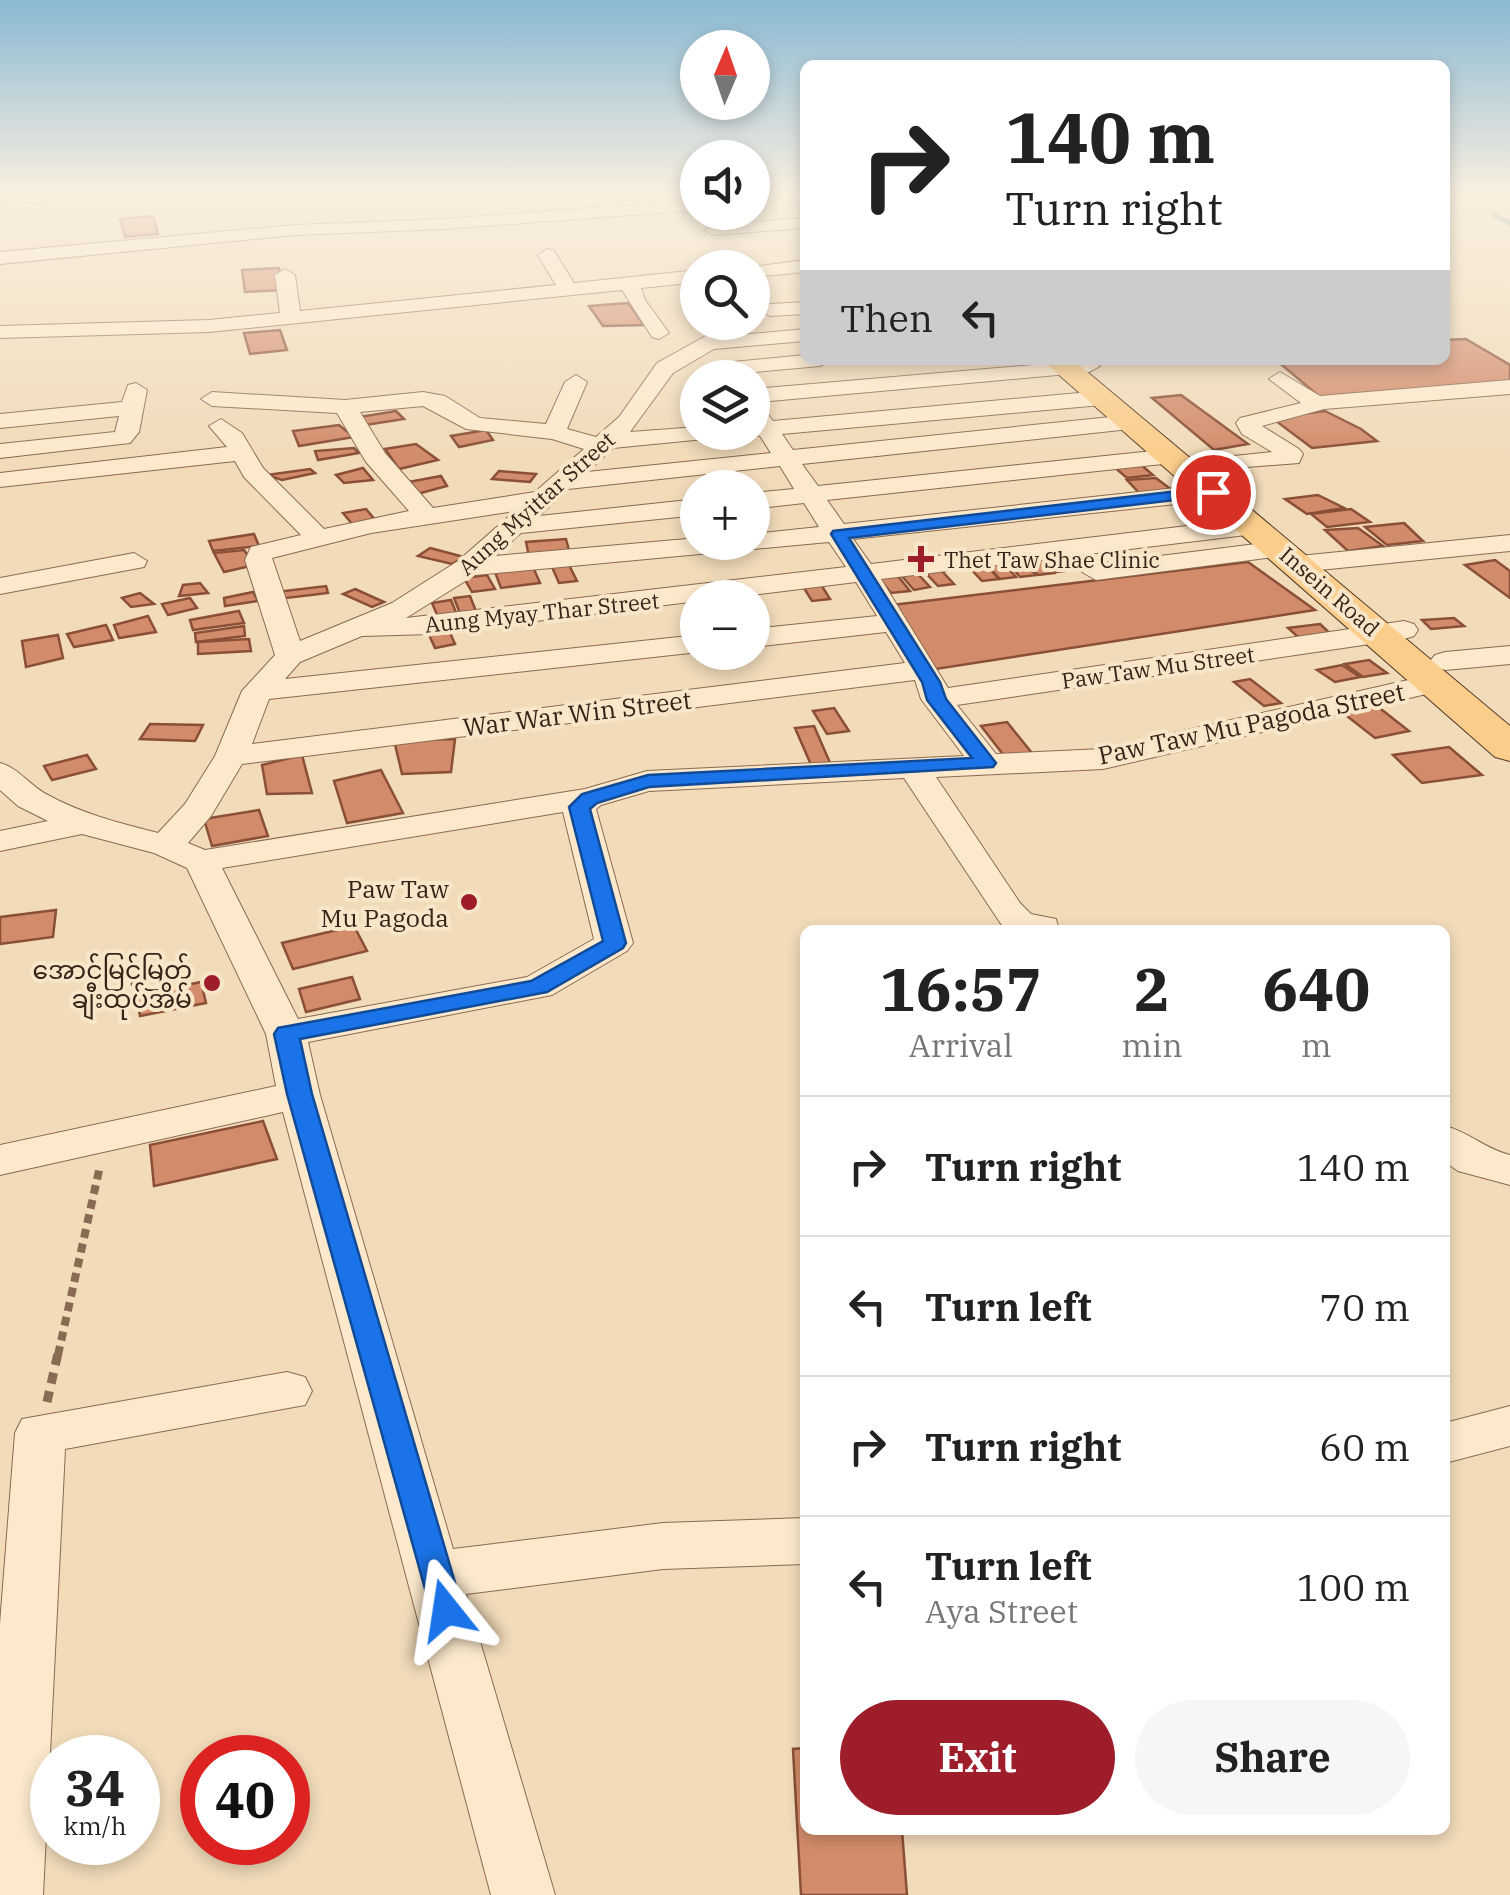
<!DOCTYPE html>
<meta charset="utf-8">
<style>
:root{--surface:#fff;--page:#f6f6f6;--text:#222;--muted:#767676;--line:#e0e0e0;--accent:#9d1d2a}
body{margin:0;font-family:"IBM Plex Serif","Noto Sans Myanmar",serif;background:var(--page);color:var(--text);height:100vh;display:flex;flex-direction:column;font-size:38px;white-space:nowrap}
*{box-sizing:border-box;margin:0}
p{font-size:32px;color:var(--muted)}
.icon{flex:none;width:55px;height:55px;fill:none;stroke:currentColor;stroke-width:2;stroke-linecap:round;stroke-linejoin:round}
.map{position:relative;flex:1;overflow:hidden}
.details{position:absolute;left:800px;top:925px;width:650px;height:910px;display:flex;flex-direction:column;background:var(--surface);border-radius:15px;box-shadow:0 5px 15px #0003}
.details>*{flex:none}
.guide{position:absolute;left:800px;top:60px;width:650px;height:305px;border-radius:15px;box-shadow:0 5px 15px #0003;background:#fff;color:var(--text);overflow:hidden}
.needle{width:65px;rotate:2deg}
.controls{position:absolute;left:680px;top:30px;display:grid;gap:20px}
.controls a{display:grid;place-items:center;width:90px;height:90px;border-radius:50%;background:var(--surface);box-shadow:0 5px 15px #0003;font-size:50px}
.speed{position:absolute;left:30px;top:1735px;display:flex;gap:20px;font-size:50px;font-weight:700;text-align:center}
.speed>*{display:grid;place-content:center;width:130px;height:130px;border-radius:50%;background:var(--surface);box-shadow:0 5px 15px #0003;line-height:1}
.speed small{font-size:25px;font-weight:400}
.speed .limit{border:15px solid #d22;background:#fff;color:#111}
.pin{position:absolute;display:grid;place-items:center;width:85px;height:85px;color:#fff;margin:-42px;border:5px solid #fff;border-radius:50%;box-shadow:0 2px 10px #0007}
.me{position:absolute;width:110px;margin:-55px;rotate:345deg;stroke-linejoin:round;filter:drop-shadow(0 0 8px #0008)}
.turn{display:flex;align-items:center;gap:35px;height:210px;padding:0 40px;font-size:45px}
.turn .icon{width:130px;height:130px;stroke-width:2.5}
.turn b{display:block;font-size:70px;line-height:85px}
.then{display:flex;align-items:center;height:95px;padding:0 40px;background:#0003;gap:20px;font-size:38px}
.eta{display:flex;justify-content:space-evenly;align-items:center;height:170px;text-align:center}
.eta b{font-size:60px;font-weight:700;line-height:70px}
.action{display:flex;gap:20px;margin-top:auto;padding:20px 40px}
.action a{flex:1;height:115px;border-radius:60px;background:var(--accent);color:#fff;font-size:40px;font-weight:700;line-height:115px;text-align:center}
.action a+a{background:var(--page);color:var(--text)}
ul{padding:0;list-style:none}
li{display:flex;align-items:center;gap:30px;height:140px;padding:0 40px;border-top:2px solid var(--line)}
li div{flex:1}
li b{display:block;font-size:38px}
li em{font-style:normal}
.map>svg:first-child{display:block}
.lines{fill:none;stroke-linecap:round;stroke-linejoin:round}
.stream{stroke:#658f80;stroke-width:5}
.building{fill:#d38c6b;stroke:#8a4f36;stroke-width:2.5}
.minor-casing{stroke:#896a52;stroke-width:2}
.major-casing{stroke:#553928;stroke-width:2}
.path-far1{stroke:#896a52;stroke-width:8;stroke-dasharray:9 6;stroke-linecap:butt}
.path{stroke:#896a52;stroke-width:9;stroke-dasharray:11 8;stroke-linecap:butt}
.minor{fill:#fce9cc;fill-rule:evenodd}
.major{fill:#facd8b;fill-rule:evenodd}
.route{fill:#1a73e8;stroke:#114b97;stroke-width:2.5}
.poi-dot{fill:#9d1d2a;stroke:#f8e6c9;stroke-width:4}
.labels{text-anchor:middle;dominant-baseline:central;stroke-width:8;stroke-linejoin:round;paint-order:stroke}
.far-street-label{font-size:22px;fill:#362419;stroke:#f8e6c9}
.far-poi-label{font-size:22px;fill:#362419;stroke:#f8e6c9;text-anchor:start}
.street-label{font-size:25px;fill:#362419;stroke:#f8e6c9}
.poi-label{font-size:25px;fill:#362419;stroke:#f8e6c9;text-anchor:end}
</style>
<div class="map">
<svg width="1510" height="1895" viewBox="0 0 1510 1895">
<rect width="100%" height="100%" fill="#f1dbb9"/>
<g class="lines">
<!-- stream -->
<path class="stream" d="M1494,215L1510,223"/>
</g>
<!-- building -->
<g class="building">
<path d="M153,216L158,234L125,237L120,219Z"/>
<path d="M279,268L283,290L245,292L242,270Z"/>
<path d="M628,303L644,325L603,326L589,306Z"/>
<path d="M280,330L287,350L250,354L244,333Z"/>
<path d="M1466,339L1510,365V381L1321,398L1276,360H1445V340Z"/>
<path d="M1181,395L1248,444L1214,450L1152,398Z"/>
<path d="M396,411L404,419L366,425L359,417Z"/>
<path d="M1325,411L1361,429L1377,441L1312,448L1272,418Z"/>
<path d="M339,425L354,437L299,446L293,431Z"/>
<path d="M486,430L493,440L459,447L451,436Z"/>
<path d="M416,444L438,460L399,469L385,449Z"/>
<path d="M354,448L359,453L318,460L315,451Z"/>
<path d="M1139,463L1153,475L1127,478L1113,466Z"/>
<path d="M363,468L373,480L344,483L336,475Z"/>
<path d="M310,469L315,473L282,480L267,475Z"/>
<path d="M499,471L536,474L530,482L492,479Z"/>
<path d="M441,476L447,486L417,494L408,482Z"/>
<path d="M1156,478L1173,491L1142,496L1127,480Z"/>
<path d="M1318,495L1344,508L1307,514L1285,499Z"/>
<path d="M366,509L376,521L353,525L343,513Z"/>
<path d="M1351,509L1370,522L1327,527L1311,514Z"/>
<path d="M1404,523L1423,541L1387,545L1365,527Z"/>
<path d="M1358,528L1383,546L1348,551L1325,530Z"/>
<path d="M254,534L259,546L213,551L209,541Z"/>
<path d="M566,539L570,554L529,557L526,542Z"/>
<path d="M430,548L464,557L452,564L418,556Z"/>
<path d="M244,550L255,565L224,572L214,553Z"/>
<path d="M1076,553L1090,568L1074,570L1060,555Z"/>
<path d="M1059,556L1073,570L1056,572L1042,558Z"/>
<path d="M1040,558L1054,573L1038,575L1024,560Z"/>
<path d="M1023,560L1036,575L1020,577L1007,562Z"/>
<path d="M1495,560L1510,571V598L1465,565Z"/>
<path d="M1248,562L1315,610L936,669L892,605Z"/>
<path d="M1003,563L1016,577L1000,579L987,565Z"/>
<path d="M569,565L577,581L559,583L552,567Z"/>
<path d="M986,565L999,579L982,581L969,567Z"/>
<path d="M533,567L540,583L501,588L495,572Z"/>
<path d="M940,569L954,584L938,586L924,571Z"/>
<path d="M917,573L930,587L914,590L901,575Z"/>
<path d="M487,575L495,589L472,592L464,578Z"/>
<path d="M897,575L910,591L891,593L878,577Z"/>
<path d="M200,583L208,593L179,596L183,585Z"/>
<path d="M820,583L830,599L812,601L802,585Z"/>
<path d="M326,586L328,593L278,599L276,592Z"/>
<path d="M355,589L384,602L372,607L343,594Z"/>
<path d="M253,592L258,601L225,606L224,598Z"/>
<path d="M140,593L154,604L131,607L122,598Z"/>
<path d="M470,596L477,614L461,616L454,598Z"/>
<path d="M190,598L197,608L168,615L162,604Z"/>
<path d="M451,600L457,615L438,617L432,603Z"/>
<path d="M239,611L244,623L193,630L190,620Z"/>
<path d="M148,616L156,632L119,638L114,625Z"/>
<path d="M1454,618L1464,626L1431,629L1422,620Z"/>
<path d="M1320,624L1337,640L1307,645L1288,628Z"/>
<path d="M106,625L113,640L74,647L67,634Z"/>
<path d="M244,626L245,636L196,642L195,633Z"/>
<path d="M447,626L455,644L435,648L426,628Z"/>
<path d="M58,635L63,658L26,667L22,641Z"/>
<path d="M249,639L251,651L198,654V642Z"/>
<path d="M1369,660L1387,673L1363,677L1345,664Z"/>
<path d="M1342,665L1360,677L1335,682L1317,670Z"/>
<path d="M1250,679L1281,703L1264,706L1234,682Z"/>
<path d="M1377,706L1409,731L1375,738L1343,713Z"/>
<path d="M834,708L849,731L827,734L813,711Z"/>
<path d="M1007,722L1032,753L1005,757L981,726Z"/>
<path d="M150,724L203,725L195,741L140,739Z"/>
<path d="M814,726L831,765L812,767L795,728Z"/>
<path d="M455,739L451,772L402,774L394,740Z"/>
<path d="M1449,747L1482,775L1422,783L1393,755Z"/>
<path d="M87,755L96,769L52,780L44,766Z"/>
<path d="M302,755L312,793L267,794L262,765Z"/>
<path d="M381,770L403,813L347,823L334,781Z"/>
<path d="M259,810L268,836L212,846L204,819Z"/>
<path d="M56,910L53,937L0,944V917Z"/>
<path d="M354,926L367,951L293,969L282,943Z"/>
<path d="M352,977L360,999L306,1012L299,989Z"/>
<path d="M201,982L206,1003L140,1016L136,995Z"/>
<path d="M263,1121L277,1159L154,1186L150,1145Z"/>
<path d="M805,1748V1830H902L907,1895H801L793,1749Z"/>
</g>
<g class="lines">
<!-- minor casing -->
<g class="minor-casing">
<g id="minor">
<path d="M45,191H150L142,196L0,204V194Z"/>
<path d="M698,200V210L444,229L295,235L0,264V252L295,225L444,219Z"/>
<path d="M805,218V228L713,235L704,230L713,225Z"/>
<path d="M547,249L554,251L574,283L698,270V282L641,288L645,300L669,333L659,339L652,337L622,290L209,332L0,338V326L209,320L280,313L275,275L285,269L295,275L300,311L556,285L538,255Z"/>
<path d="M805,260V272L752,277V268H745Z"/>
<path d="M805,302V314L770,316L760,310L770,304Z"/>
<path d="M752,317L757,322L740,335L805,329V341L714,349L673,373L630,432L698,427V432H728L725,437L613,448L587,472L771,453L760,436L742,432H752V389L1091,360L1100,366L1089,372L759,402L773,421L1101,391L1112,398L1101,405L782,434L793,450L1130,415L1142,422L1130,429L802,464L818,486L1172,449L1184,456L1172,463L827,500L844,524L1213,484L1226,492L1213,500L853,539L871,564L1254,518L1267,526L1254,534L881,579L948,688L1404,621L1414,624L1418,630L1414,636L1404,639L957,705L996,754L1103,749L1435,674L1446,677L1450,683L1446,689L1435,692L1103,769L936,777L1020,903L1031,914L1056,919L1059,930H1005L904,778L649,791L601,805L596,809L633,943L627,951L552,995L308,1042L320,1095L453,1549L663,1523L805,1518V1564L663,1569L466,1594L555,1895H491L283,1112L0,1175V1145L276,1086L266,1034L187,868L154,853L82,834L0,851V831L48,821L18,806L0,790V763C19,768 29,785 46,794C82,814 119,823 158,833L185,804L215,756L242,691L275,655L245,560L251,547L301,535L244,477L235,461L0,487V473L227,447L209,426L221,419L242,433L263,468L324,529L409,511L366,462L337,413L212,406L201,399L212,392L345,400L423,392L445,396L480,418L546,424L565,382L576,375L587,382L567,429L596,437L619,417L657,363L731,322H752ZM423,406L466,429L552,439L584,449L535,492L433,508L385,453L360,412ZM780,466L794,489L752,493V509L804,503L819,527L752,534V542H698V538L495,556L521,533L698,515V499L539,516L568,489ZM515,511L458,561L392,603L300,641L272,558L371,533ZM829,542L846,567L406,618L475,575ZM856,582L877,616L752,629V647L886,632L905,663L252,744L269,699L699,652L698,635L285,679L300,662L362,636L432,634L698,601V598H729ZM915,680L921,699L964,756L647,771L585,789L205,850L188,843L211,816L242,764ZM563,812L594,939L527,977L298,1019L222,868Z"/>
<path d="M805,355V360H831L820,366L722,375L711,369L722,363Z"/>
<path d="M1280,372L1320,396L1510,380V394L1324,409L1262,426L1299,449L1303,454L1299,463L1196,471L1193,466L1205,459L1272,452L1242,434L1236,423L1240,418L1301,403L1269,379Z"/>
<path d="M136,383L147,390L139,432L130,443L0,458V444L115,432L119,416L0,428V414L122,402L128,385Z"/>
<path d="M1510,535V551L1299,572L1286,564L1299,556Z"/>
<path d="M1281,541L1290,543L1294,549L1290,555L1096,580L1082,572L1096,564Z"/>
<path d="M134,553L147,561L144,567L0,594V578Z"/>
<path d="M1510,646V664L1445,670L1435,667L1430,661L1435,655L1445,652Z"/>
<path d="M1445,1126C1469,1132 1485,1149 1510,1155V1185L1458,1171L1445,1162Z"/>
<path d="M287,1372L305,1377L312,1391L305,1405L65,1449L43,1895H0V1624L15,1433L22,1419Z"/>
<path d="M1510,1406V1446L1445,1463V1423Z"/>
</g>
</g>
<!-- major casing -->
<g class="major-casing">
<path id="major" d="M1042,360H1073L1510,726V761L1495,757Z"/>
</g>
<!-- path-far1 -->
<path class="path-far1" d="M58,1355L100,1166"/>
<!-- path -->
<path class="path" d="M47,1402L58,1353"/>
<!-- minor -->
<use href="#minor" class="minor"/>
<!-- major -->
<use href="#major" class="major"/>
</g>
<!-- sky -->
<linearGradient id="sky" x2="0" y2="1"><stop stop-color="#8ab9d3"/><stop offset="0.42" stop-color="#f9efe0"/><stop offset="1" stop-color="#f9efe0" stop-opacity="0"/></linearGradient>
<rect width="1510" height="457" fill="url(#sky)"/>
<!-- route -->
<path class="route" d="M1213,487L1218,488V495L849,538L940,682L946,699L996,763L993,767L649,787L597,803L590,809L626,943L623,948L547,992L300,1039L312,1094L463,1610L458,1621L446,1625L434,1621L287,1094L274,1034L278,1028L531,981L603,941L569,807L582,794L648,775L972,758L927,700L922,682L831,534L833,531Z"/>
<!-- markers -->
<g class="poi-dot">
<path d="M916 544h10v10h10v10h-10v10h-10v-10h-10v-10h10z"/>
<circle cx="469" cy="902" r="10"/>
<circle cx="212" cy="983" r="10"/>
</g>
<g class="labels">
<!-- far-street labels -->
<g class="far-street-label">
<text transform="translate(536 503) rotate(-42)">Aung Myittar Street</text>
<text transform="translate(1330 591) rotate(41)">Insein Road</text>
<text transform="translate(542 612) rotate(-6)">Aung Myay Thar Street</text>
<text transform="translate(1158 667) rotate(-8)">Paw Taw Mu Street</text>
</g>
<!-- far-poi labels -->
<g class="far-poi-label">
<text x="944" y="559">Thet Taw Shae Clinic</text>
</g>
<!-- street labels -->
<g class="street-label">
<text transform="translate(577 713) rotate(-7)">War War Win Street</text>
<text transform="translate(1251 723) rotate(-12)">Paw Taw Mu Pagoda Street</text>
</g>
<!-- poi labels -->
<g class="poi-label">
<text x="449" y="888">Paw Taw<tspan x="449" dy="29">Mu Pagoda</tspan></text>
<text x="192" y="969">အောင်မြင့်မြတ်<tspan x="192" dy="29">ချီးထုပ်အိမ်</tspan></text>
</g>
</g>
</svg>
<div class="controls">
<a><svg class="needle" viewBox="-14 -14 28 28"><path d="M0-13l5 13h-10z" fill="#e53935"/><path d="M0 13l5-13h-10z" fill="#767676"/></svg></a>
<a><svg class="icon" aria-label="sound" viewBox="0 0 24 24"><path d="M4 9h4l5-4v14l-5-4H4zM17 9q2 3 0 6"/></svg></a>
<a><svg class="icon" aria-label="search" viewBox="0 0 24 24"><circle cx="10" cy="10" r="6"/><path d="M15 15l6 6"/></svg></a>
<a><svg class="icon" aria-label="layers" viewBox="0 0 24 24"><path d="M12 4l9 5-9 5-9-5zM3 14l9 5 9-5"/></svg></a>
<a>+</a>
<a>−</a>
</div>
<div class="speed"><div>34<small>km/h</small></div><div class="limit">40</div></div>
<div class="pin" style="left:1213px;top:492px;background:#d93025"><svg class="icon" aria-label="arrive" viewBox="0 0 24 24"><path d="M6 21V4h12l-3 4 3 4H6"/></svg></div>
<svg class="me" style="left:446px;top:1610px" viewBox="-20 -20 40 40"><path d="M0-17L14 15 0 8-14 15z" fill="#1a73e8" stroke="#fff" stroke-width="4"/></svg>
<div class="guide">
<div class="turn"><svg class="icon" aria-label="right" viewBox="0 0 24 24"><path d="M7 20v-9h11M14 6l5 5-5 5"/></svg><div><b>140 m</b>Turn right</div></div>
<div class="then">Then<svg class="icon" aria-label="left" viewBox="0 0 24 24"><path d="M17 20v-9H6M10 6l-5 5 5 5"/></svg></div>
</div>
<section class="details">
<div class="eta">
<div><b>16:57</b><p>Arrival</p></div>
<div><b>2</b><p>min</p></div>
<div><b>640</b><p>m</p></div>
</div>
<ul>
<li><svg class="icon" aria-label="right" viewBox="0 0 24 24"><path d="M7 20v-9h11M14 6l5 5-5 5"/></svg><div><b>Turn right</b></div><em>140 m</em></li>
<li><svg class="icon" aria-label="left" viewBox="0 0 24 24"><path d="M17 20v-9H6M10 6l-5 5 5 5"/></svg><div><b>Turn left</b></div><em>70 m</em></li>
<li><svg class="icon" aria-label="right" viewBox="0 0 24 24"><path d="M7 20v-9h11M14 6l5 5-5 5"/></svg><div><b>Turn right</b></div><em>60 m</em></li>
<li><svg class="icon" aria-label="left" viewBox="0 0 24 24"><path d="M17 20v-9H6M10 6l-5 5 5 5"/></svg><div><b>Turn left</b><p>Aya Street</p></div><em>100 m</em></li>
</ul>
<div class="action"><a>Exit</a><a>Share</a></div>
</section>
</div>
